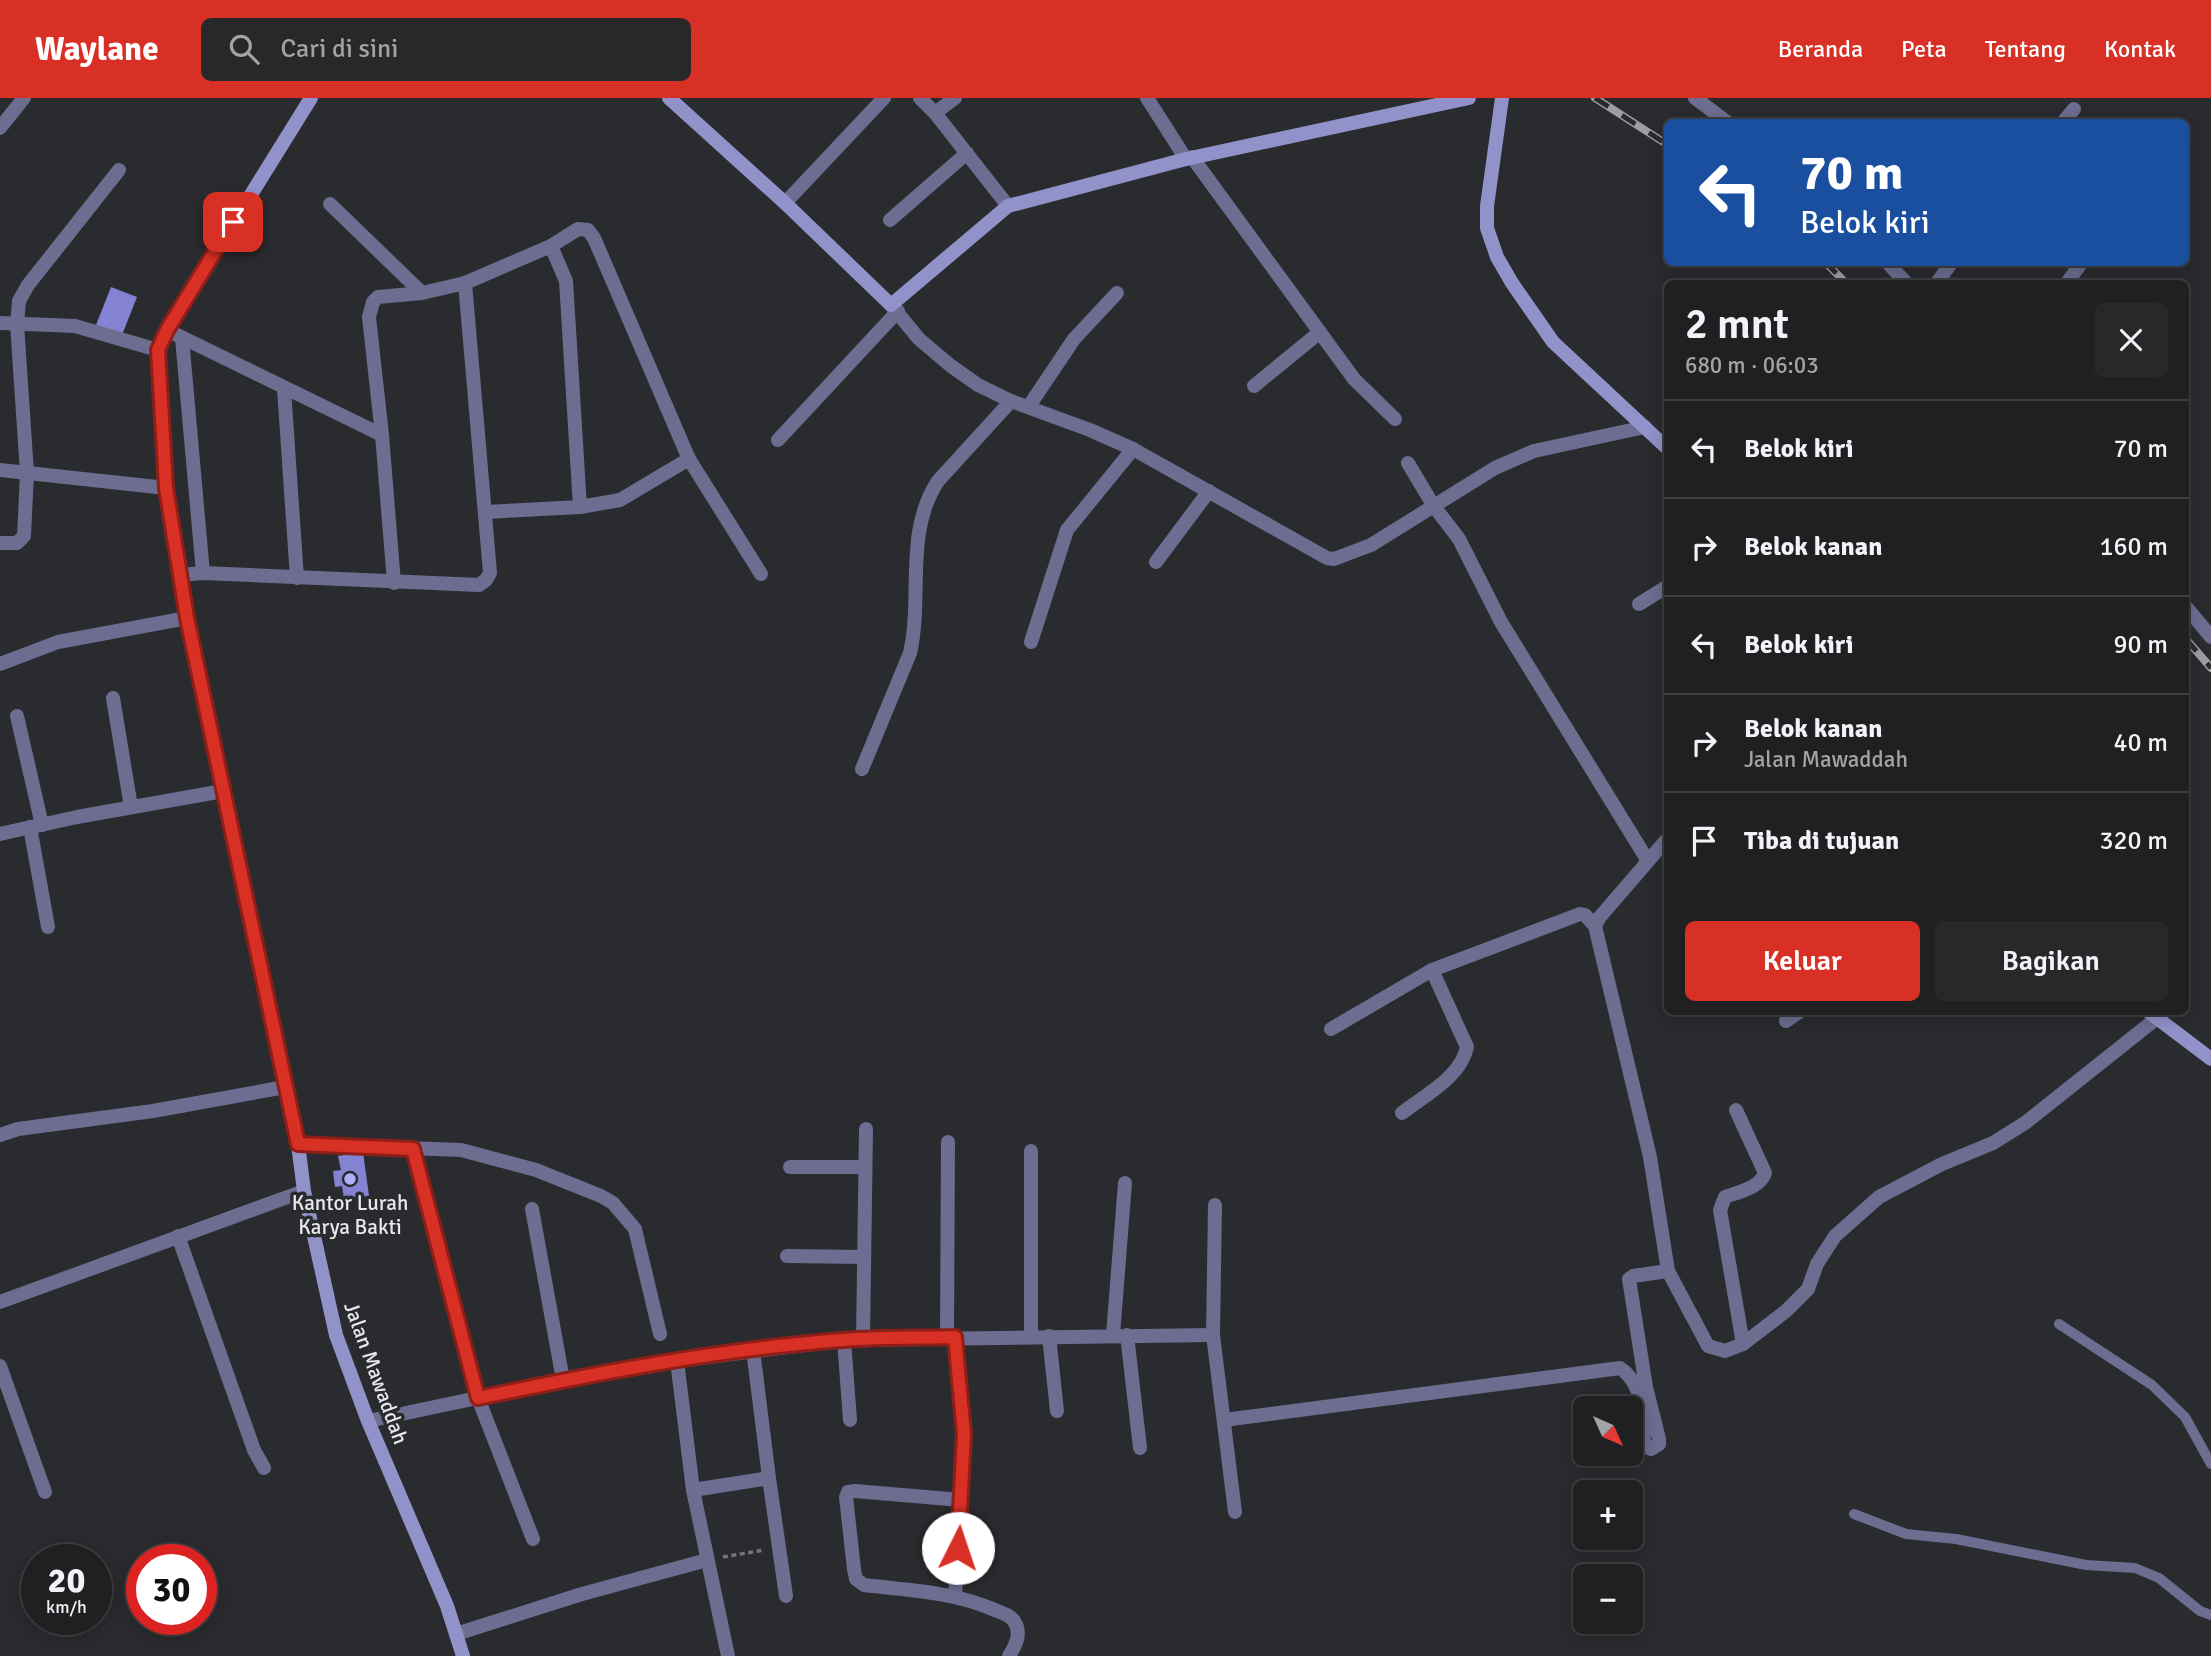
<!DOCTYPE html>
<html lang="id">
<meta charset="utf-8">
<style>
:root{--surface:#202022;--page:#28282a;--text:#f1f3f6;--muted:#a2a3a5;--line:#3d3e40;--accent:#d93025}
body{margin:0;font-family:Signika,sans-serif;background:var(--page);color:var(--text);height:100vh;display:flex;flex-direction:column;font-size:26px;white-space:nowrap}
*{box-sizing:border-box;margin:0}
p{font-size:23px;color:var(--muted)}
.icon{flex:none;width:38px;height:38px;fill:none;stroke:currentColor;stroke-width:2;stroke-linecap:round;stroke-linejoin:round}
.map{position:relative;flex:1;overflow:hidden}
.details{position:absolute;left:1664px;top:182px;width:525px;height:735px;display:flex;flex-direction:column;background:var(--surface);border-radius:10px;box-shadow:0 4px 18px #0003,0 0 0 2px var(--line)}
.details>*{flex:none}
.top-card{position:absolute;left:1664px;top:21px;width:525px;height:147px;border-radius:10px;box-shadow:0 4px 18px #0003,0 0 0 2px var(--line);background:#1a4fa0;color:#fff;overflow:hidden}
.needle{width:46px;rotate:135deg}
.buttons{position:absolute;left:1573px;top:1298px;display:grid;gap:14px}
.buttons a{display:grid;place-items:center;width:70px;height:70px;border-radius:10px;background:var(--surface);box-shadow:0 4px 18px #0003,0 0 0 2px var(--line);font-size:35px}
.speed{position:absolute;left:21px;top:1446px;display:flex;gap:14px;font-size:35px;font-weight:700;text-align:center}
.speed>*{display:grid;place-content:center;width:91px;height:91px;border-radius:50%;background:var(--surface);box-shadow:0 4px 18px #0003,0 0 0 2px var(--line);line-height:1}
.speed small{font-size:18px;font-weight:400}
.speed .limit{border:10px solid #d22;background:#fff;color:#111}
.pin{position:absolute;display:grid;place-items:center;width:60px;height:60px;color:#fff;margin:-30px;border-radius:14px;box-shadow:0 4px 10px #0006}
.me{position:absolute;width:77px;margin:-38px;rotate:4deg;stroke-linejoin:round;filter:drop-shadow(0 0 5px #0008)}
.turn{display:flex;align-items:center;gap:24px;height:147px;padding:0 21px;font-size:32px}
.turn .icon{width:91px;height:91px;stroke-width:2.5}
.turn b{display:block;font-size:49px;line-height:60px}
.round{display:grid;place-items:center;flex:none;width:74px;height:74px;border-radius:10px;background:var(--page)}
.headline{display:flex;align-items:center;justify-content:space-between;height:119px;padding:0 21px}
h1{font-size:42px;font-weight:600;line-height:52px}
.button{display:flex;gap:14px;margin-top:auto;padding:14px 21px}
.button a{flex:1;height:80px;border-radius:10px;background:var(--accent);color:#fff;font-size:28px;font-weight:600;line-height:80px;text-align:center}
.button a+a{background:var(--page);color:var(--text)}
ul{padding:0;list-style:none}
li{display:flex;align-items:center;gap:21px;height:98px;padding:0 21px;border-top:2px solid var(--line)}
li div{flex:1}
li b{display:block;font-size:26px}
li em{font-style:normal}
header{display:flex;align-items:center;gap:42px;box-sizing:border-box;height:98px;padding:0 35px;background:var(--accent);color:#fff}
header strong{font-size:33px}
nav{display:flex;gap:38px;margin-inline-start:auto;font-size:24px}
.search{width:490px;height:63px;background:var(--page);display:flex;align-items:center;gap:18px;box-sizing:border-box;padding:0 24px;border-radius:10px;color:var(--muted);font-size:26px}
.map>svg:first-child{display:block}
.building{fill:#8382d3}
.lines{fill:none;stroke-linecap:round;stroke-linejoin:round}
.path{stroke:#747477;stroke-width:3.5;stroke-dasharray:5 3.5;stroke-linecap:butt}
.lane{stroke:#6c6d90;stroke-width:10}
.street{stroke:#6c6d90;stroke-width:14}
.secondary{stroke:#9192c9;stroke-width:14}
.rail-casing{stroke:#9d9ea1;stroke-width:8}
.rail{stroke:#2a2b2e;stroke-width:5;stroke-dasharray:16;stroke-linecap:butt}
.route-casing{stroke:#8d1f18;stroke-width:18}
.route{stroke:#d93025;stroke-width:12}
.poi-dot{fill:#adaffb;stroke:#2a2b2e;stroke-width:2.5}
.labels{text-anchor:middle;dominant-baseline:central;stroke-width:7;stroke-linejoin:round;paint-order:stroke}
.poi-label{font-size:21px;fill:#e9e9ec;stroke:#2a2b2e}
.street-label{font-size:21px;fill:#e9e9ec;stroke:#2a2b2e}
</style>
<header>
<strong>Waylane</strong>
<div class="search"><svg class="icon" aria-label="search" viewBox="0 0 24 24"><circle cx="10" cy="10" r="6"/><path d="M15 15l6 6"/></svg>Cari di sini</div>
<nav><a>Beranda</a><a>Peta</a><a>Tentang</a><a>Kontak</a></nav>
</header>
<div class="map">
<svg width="2211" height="1558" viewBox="0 0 2211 1558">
<rect width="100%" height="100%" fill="#2a2b2e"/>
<!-- building -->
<g class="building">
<path d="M111,189L137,199L122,237L96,227Z"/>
<path d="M363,1054L369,1098L344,1101L342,1088L335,1089L333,1073L341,1072L338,1058Z"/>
</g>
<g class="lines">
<!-- path -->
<path class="path" d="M723,1459L764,1452"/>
<!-- lane -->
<g class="lane">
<path d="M2059,1226L2152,1287L2185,1319L2211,1366"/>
<path d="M1854,1416L1906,1436L1956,1441L2086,1467L2135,1470L2159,1480L2200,1513L2211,1517"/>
</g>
<!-- street -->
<g class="street">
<path d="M920,0L935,15L1008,108"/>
<path d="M1147,0L1186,61"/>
<path d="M1695,0L1727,24"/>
<path d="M935,15L955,0"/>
<path d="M2063,24L2074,11"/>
<path d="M0,30L24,0"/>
<path d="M1192,59L1354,281L1395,321"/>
<path d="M785,105L884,0"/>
<path d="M330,106L422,195"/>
<path d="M890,122L967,55"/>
<path d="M551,148L578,131L588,132L594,140L689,361"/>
<path d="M1887,164L1907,186"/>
<path d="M1936,186L1952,164"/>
<path d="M2066,186L2082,164"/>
<path d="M891,207L919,241L951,268L978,287L1011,303L1090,332L1133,351L1327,460L1334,461L1371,447L1495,370L1534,353L1645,329"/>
<path d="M0,225L75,228L158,252"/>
<path d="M167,232L382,337"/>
<path d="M182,240L203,475"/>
<path d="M1254,288L1320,234"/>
<path d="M284,291L297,480"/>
<path d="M1029,308L1074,241L1117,195"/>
<path d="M778,342L898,213"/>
<path d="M1408,365L1433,407L1459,441L1501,524L1648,763"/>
<path d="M0,372L166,390"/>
<path d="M580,409L620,402L689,361L761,476"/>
<path d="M0,445H17L24,438L27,375L17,226L19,203L28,187L119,72"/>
<path d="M1156,464L1209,393"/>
<path d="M180,477L203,475L479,487L486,482L490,475L465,185"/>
<path d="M394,485L382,337L369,219L373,204L378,199L422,195L465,185L551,148L566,183L580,409L486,414"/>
<path d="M1639,506L1668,488"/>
<path d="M2186,509L2211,539"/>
<path d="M1031,544L1067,432L1133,351"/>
<path d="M0,566L58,544L187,520"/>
<path d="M113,600L131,709"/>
<path d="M17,618L42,727"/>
<path d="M862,671L910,555C923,499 904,434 938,383L1011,303"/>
<path d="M30,729L48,829"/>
<path d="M0,736L77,719L223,693"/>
<path d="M1595,828L1599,820L1668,740"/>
<path d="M1786,923L1799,914"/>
<path d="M1331,931L1432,872L1580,816L1585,817L1595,828L1650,1059L1668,1173L1708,1248L1725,1253L1743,1246L1786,1213L1808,1191L1817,1166L1835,1138L1879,1099L1942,1066L1993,1045L2025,1025L2157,920"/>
<path d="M1736,1012L1765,1075C1760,1090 1738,1094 1725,1099L1720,1112L1743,1246"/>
<path d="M1402,1015C1425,997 1461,979 1467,949L1432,872"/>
<path d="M0,1037L18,1031L153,1013L285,989"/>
<path d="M298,1046L461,1052L536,1072L601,1098L613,1105L635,1131L660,1236"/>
<path d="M413,1051L478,1300L533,1441"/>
<path d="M1031,1053V1238"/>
<path d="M790,1069H865"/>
<path d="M1215,1107L1213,1237L1235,1414"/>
<path d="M532,1111L563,1282"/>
<path d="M178,1138L254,1352L264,1370"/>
<path d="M787,1158L864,1159"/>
<path d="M0,1204L304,1093"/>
<path d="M1113,1237L1125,1085"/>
<path d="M1127,1237L1140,1350"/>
<path d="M1049,1238L1057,1313"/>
<path d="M947,1239L948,1044"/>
<path d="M955,1239L964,1336L961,1402L855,1393L848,1394L846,1399L854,1471L856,1481L864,1487C909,1492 954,1494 995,1512C1002,1515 1010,1517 1014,1523C1022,1535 1016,1547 1009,1558"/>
<path d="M844,1242L850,1322"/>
<path d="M863,1242L866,1031"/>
<path d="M753,1252L769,1380"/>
<path d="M677,1263L693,1392L728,1558"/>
<path d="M0,1268L45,1394"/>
<path d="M1224,1322L1620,1270C1644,1286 1644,1321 1644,1348L1651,1351L1659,1346V1341L1646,1289L1629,1181L1633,1178L1668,1173"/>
<path d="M368,1323L563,1282L677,1263L844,1242L1213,1237"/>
<path d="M693,1392L769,1380L786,1498"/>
<path d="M955,1498L961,1402"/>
<path d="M456,1536L582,1496L707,1462"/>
</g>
<!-- secondary -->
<g class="secondary">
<path d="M311,0L167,232L158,252L166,390L187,520L298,1046L304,1093L336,1237L368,1323L447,1508L463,1558"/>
<path d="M669,0L785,105L891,207L1008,108L1186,61L1469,0"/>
<path d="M1502,0L1487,108V130L1497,159L1512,185L1553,244L1668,351"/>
<path d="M2149,914L2211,961"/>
</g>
<!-- rail casing -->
<g class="rail-casing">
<g id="rail">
<path d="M1595,0L1668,47"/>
<path d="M1825,164L1847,186"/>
<path d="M2186,541L2211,570"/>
</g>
</g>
<!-- rail -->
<use href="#rail" class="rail"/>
</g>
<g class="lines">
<!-- route casing -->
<g class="route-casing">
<path id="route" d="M233,124L167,232L158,252L166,390L187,520L298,1046L413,1051L478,1300C598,1275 720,1251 843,1242C880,1239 918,1240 955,1239L964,1336L958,1450"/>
</g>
<!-- route -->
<use href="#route" class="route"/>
</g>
<!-- markers -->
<circle class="poi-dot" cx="350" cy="1081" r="7"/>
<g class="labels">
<!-- poi labels -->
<g class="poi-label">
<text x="350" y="1105">Kantor Lurah<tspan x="350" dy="24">Karya Bakti</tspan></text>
</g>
<!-- street labels -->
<g class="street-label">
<text transform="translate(376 1275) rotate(70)">Jalan Mawaddah</text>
</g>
</g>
</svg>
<div class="buttons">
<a><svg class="needle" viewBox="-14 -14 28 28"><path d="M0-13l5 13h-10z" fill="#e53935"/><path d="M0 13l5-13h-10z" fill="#a2a3a5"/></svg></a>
<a>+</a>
<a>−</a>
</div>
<div class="speed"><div>20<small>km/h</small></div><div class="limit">30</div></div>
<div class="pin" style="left:233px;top:124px;background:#d93025"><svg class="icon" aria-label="arrive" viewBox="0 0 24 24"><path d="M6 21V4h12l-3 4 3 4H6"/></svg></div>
<svg class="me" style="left:958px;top:1450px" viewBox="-20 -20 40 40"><circle r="19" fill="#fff"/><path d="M0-13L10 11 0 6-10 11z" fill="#d93025"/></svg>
<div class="top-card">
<div class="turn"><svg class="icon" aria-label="left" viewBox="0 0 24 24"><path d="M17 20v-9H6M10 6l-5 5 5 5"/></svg><div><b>70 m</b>Belok kiri</div></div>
</div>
<section class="details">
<div class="headline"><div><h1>2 mnt</h1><p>680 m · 06:03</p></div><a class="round"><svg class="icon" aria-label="close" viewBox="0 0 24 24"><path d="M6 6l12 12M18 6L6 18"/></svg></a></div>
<ul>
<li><svg class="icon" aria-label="left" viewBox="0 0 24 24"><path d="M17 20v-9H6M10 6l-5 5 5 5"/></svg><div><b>Belok kiri</b></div><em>70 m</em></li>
<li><svg class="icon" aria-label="right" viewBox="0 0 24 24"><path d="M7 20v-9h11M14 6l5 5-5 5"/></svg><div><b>Belok kanan</b></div><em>160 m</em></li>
<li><svg class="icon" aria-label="left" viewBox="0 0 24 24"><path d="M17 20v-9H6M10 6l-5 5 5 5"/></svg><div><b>Belok kiri</b></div><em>90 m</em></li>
<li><svg class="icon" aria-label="right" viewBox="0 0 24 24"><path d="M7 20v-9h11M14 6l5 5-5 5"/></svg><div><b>Belok kanan</b><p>Jalan Mawaddah</p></div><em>40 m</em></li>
<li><svg class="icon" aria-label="arrive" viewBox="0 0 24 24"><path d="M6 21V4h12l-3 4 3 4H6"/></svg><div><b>Tiba di tujuan</b></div><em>320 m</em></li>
</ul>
<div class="button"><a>Keluar</a><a>Bagikan</a></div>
</section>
</div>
